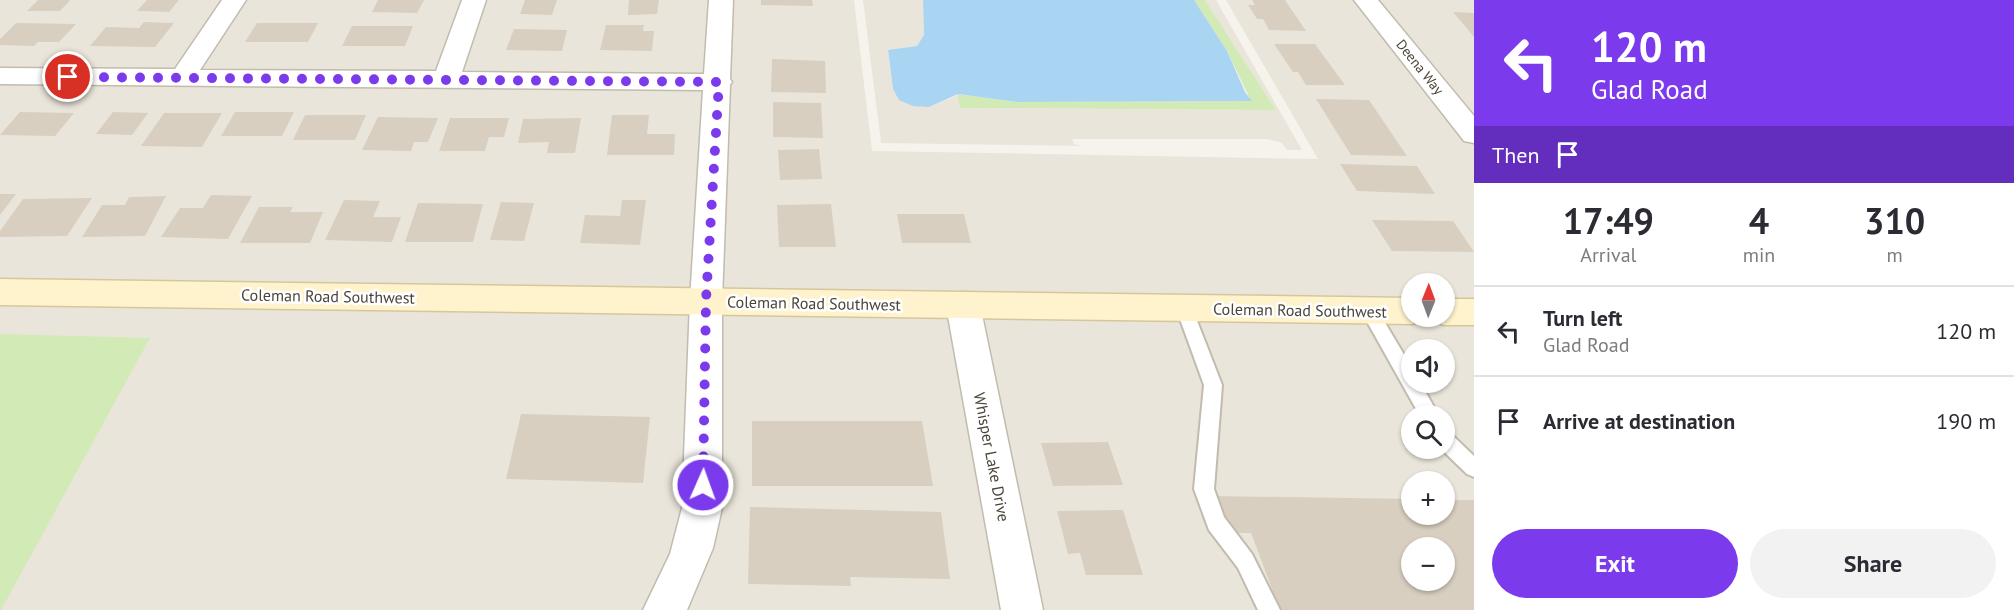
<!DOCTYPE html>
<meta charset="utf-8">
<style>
:root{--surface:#fff;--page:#f2f2f3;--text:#2b2b33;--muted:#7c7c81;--line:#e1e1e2;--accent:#7c3aed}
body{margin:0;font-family:"PT Sans",sans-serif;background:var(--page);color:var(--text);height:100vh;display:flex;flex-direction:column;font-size:22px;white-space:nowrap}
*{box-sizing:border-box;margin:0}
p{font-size:20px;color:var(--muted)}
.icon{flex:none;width:33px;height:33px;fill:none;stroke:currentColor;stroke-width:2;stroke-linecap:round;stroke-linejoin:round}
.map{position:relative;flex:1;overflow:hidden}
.side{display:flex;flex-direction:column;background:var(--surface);width:540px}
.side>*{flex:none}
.hud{background:#7c3aed;color:#fff;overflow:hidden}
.needle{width:39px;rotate:1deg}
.controls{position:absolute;left:1401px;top:273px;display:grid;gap:12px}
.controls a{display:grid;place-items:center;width:54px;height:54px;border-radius:50%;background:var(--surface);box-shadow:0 2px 4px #0004;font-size:30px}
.pin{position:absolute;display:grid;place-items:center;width:51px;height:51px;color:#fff;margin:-26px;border:3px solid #fff;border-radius:50%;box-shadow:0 2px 6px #0007}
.me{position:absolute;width:66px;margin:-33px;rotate:2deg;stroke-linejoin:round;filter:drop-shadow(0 0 4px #0008)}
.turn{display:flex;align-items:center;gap:21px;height:126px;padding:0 18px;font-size:27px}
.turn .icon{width:78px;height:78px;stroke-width:2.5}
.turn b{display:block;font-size:42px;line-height:51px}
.then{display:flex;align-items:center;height:57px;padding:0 18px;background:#0003;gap:12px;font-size:22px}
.eta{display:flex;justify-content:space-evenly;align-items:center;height:102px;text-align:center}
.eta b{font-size:36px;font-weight:800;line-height:42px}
.primary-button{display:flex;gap:12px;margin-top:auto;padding:12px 18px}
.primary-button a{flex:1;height:69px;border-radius:36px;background:var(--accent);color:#fff;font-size:24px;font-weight:800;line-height:69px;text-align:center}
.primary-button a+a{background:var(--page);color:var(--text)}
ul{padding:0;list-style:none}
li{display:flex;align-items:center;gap:18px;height:90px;padding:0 18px;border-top:2px solid var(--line)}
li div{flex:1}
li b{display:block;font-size:22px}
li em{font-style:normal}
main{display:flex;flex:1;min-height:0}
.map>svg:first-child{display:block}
.residential{fill:#eae5da;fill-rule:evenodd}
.green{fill:#d2eab5}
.water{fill:#a9d4f2}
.building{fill:#d8cfc1;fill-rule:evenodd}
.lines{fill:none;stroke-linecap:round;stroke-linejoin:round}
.lane-casing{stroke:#c2bbae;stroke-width:4}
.street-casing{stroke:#c2bbae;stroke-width:3}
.secondary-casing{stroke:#d6c79b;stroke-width:3}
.lane{fill:#fff;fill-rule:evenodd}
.street{fill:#fff;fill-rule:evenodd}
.secondary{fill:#fff3cd;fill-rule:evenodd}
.route{stroke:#7c3aed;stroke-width:10;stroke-dasharray:0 18}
.labels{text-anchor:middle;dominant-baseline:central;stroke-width:5;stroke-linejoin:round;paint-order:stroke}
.far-street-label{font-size:14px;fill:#4b4439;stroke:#fff}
.street-label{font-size:16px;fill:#4b4439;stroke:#fff}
</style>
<main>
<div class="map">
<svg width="1474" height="610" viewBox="0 0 1474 610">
<rect width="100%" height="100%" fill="#f6f3ec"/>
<!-- residential -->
<g class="residential">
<path d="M0,0H854L872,151L1318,159L1226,0H1474V610H0ZM1412,284H1444V316H1412ZM1412,350H1444V382H1412ZM1412,416H1444V448H1412ZM1412,482H1444V514H1412ZM1412,548H1444V580H1412Z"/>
<path d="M863,0H923L924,35L917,46L888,51L893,89L929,107L958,95L961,108L1276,110L1205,0H1216L1302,150H1287L1282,143L1267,139H1072L1074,144L1082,146L881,143Z"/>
</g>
<!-- green -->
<g class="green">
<path d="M1194,0H1205L1276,110L960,108L957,94L1017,102L1251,101L1227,51Z"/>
<path d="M0,334L150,338L1,610H0Z"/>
</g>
<!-- water -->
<path class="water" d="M923,0H1194L1227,51L1245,92L1252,101L1017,102L958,94L929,107L913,106L899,100L893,89L888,50L917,46L924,35Z"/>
<!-- building -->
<g class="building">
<path d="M38,0H70L60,11H27Z"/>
<path d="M147,0H179L169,12L137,11Z"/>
<path d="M378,0H424L417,13L372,12Z"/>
<path d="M525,0H557L552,15L520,14Z"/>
<path d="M629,0H659L657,14L628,15Z"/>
<path d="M761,0H812L813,6L761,5Z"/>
<path d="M1252,0H1285L1306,31L1269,30L1263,19H1257L1248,5H1255Z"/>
<path d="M1453,12L1474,13V37Z"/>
<path d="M144,22L174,23L155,47L90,46L106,27L139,28Z"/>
<path d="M16,23L76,24L59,42H38L34,46L0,45V39Z"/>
<path d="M257,23H318L308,42H245Z"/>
<path d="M606,25H644L643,31H654L652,51L600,50Z"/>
<path d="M352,26H413L405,46H342Z"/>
<path d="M514,29L567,30L562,51L506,50Z"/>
<path d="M1274,44H1315L1345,85H1306L1298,72H1293Z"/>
<path d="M772,59L825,61L826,93L771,92Z"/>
<path d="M1316,99L1369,100L1407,156L1351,155Z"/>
<path d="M773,102L821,103L823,138L773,137Z"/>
<path d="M20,112L74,113L55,136L0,135Z"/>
<path d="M113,112L148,113L132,135L96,134Z"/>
<path d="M235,112H294L282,136H221Z"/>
<path d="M164,113H222L202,147L141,146Z"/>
<path d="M305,115H366L355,140H293Z"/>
<path d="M612,115H649L647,134H675L674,155H607Z"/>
<path d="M378,117L438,118L428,142H414L411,151L362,150Z"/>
<path d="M450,118H509L504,137H489L485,151H439Z"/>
<path d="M581,118L575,153H547L549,142L518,143L523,119Z"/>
<path d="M819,149L822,179L780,180L778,150Z"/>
<path d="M1340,164L1417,166L1435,194L1357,191Z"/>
<path d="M0,194H16L0,215Z"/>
<path d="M211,195L252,196L228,239L161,237L180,208H203Z"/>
<path d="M166,196L145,236L82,237L102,205H125L129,197Z"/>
<path d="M92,198L67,236L0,237V231L23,199Z"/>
<path d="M344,200L380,201L373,217H401L392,242L325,240Z"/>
<path d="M622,200H646L640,245L580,243L585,215L620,216Z"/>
<path d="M501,202L534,203L524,241L490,240Z"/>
<path d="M418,203L483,204L473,242H405Z"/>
<path d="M831,204L836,247H779L777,205Z"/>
<path d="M259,207H293L290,212H323L310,243H240Z"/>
<path d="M897,214H964L971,243H902Z"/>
<path d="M1372,220L1453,221L1474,252L1392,251Z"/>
<path d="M521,414L650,417L643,483L506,479Z"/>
<path d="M752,421H922L933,486H752Z"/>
<path d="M1108,442L1123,485L1053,486L1041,443Z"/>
<path d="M1213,496L1412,499V514H1444V500H1474V610H1280L1251,533H1226ZM1412,548H1444V580H1412Z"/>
<path d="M750,507L941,512L950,579L850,577L851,586L748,584Z"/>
<path d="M1123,510L1143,575H1086L1080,553L1068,554L1057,511Z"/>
</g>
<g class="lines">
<!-- lane casing -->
<g class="lane-casing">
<g id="lane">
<path d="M1184,301L1190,303L1192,308L1222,385L1214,489L1224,517L1252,554L1280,610H1258L1238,568L1209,530L1194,489L1204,385L1176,308L1178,303Z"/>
<path d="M1369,304L1375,306L1412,368V382H1420L1439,416H1420L1361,311L1363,306Z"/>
<path d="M1444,432L1451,434L1474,456V477L1467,474L1440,448H1444Z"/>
</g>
</g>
<!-- street casing -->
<g class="street-casing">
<g id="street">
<path d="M222,0H246L200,70L436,71L462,0H486L462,72L704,74L709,0H733L730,79L732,82L730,85L722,301V508L713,548L687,610H643L670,554L682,508L690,301L703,90L0,84V68L175,69Z"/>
<path d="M1354,0H1378L1474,116V143L1464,141Z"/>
<path d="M963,292L975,296L980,305L1043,610H1001L946,305L951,296Z"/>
</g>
</g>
<!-- secondary casing -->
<g class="secondary-casing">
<g id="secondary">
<path d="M0,279L1412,298V316H1426L1424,320L1412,324L0,305Z"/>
<path d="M1444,299H1474V325H1444L1432,321L1430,316H1444Z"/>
</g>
</g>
<!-- lane -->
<use href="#lane" class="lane"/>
<!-- street -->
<use href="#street" class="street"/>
<!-- secondary -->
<use href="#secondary" class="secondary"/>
</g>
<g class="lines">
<!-- route -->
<path class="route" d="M68,77L719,82L706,300L703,485"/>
</g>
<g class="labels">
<!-- far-street labels -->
<g class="far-street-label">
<text transform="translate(1420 67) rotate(51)">Deena Way</text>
</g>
<!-- street labels -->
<g class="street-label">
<text transform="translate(328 296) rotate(1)">Coleman Road Southwest</text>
<text transform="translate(814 303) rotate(1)">Coleman Road Southwest</text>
<text transform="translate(1300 310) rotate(1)">Coleman Road Southwest</text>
<text transform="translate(992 457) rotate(79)">Whisper Lake Drive</text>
</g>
</g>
</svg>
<div class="controls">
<a><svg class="needle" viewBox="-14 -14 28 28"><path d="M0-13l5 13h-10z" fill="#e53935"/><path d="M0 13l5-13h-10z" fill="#7c7c81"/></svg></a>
<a><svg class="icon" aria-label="sound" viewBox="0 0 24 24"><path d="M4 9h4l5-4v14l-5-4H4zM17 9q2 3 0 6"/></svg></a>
<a><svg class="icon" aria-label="search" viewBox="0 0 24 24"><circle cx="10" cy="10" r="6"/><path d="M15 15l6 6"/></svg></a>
<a>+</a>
<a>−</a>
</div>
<div class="pin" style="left:68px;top:77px;background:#d93025"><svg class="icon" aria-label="arrive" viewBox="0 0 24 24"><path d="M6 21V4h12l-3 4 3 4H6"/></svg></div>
<svg class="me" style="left:703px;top:485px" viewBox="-20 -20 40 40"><circle r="17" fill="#7c3aed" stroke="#fff" stroke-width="3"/><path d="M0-11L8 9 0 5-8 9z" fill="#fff"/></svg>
</div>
<section class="side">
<div class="hud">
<div class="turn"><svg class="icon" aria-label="left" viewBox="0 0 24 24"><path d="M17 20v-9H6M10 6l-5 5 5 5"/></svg><div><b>120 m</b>Glad Road</div></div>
<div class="then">Then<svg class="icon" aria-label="arrive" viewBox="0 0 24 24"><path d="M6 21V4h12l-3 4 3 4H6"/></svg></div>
</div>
<div class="eta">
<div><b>17:49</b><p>Arrival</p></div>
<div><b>4</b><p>min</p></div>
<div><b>310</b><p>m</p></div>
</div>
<ul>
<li><svg class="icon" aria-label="left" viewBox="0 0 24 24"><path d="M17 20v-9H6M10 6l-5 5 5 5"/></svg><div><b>Turn left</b><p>Glad Road</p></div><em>120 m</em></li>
<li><svg class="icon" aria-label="arrive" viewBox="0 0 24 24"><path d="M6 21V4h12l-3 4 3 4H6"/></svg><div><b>Arrive at destination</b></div><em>190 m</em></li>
</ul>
<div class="primary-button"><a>Exit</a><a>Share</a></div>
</section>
</main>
